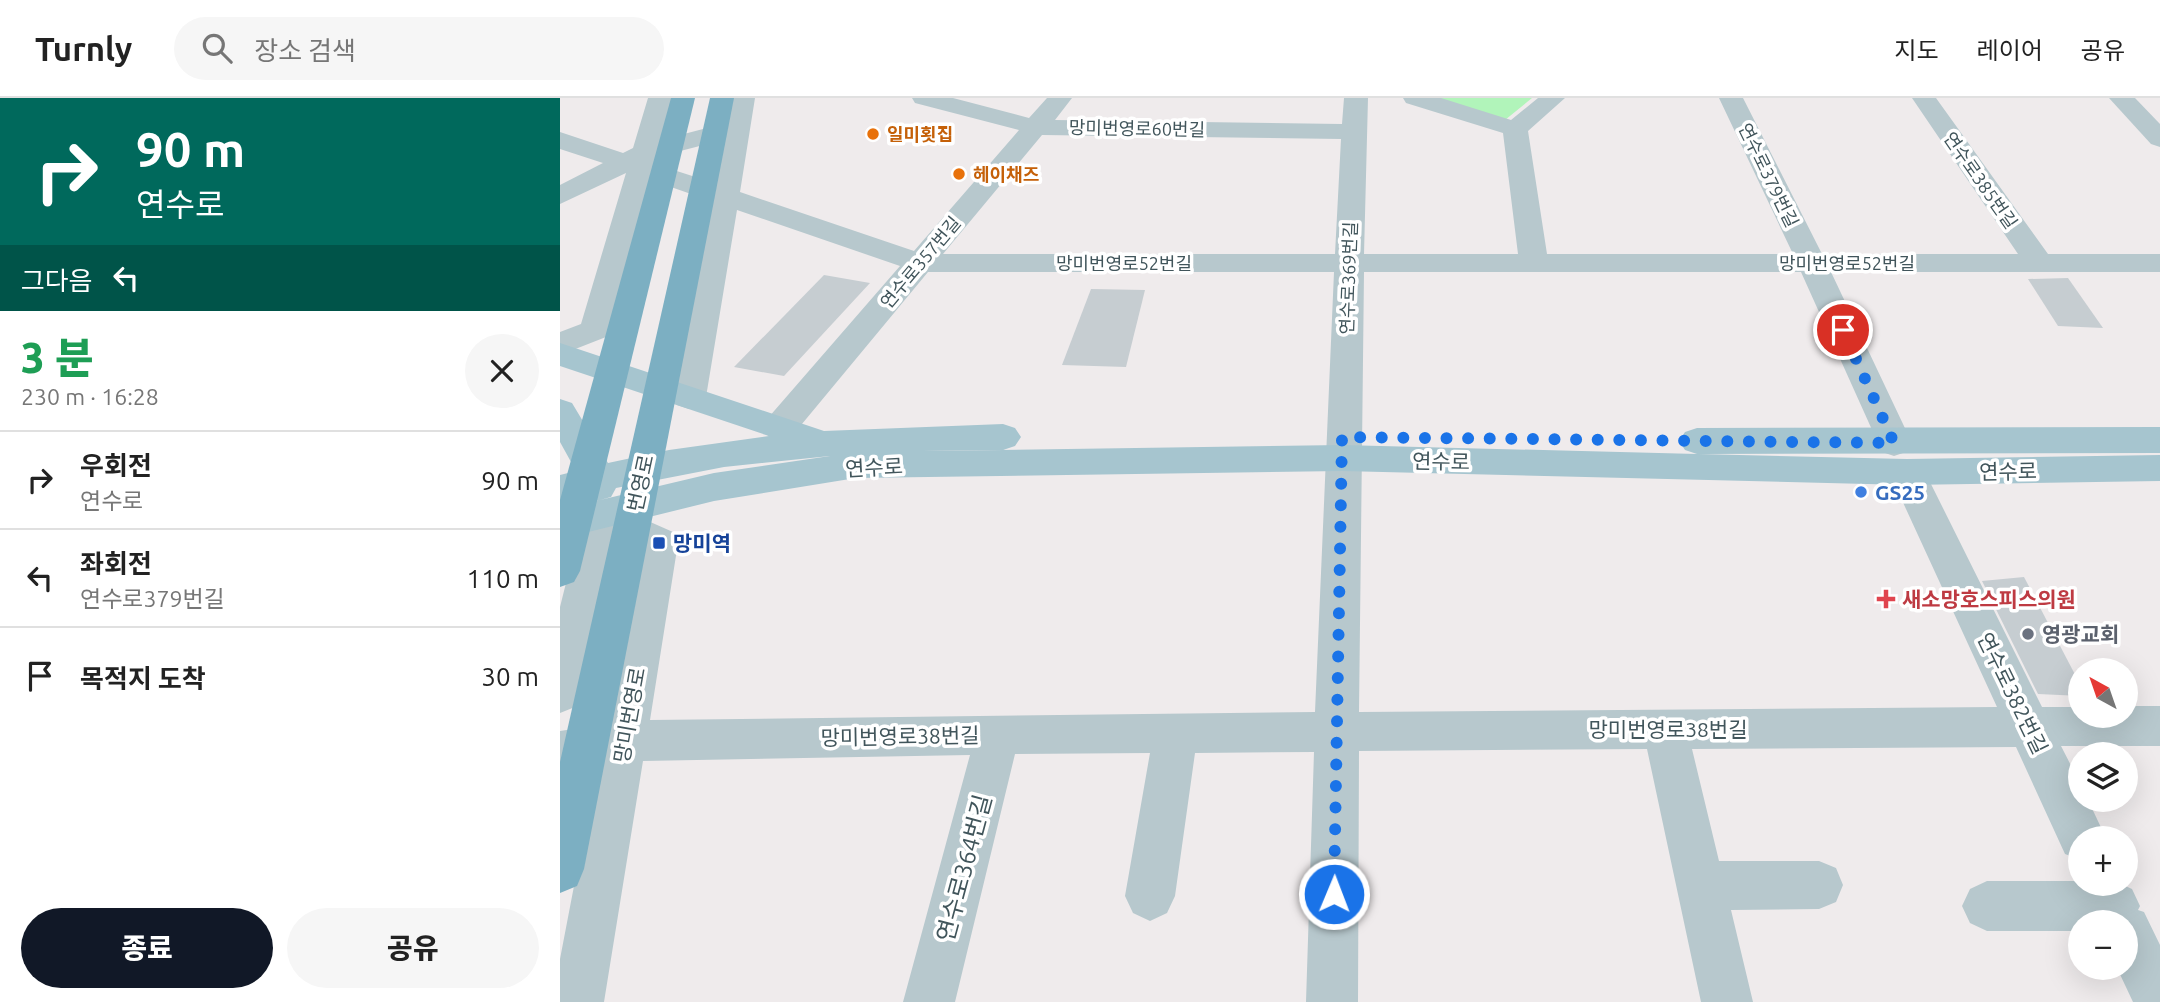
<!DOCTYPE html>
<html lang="ko">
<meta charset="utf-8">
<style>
:root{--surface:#fff;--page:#f6f6f6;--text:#222;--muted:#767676;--line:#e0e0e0;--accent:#111827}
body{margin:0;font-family:Ubuntu,"Noto Sans KR",sans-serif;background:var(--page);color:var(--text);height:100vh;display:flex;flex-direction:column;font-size:26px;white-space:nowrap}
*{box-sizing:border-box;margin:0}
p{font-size:23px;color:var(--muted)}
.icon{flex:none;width:38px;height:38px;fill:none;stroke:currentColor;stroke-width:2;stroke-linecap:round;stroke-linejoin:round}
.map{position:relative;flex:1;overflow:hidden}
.panel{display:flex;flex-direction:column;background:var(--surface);width:560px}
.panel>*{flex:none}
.guide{background:#00695c;color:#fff;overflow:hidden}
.needle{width:46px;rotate:320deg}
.controls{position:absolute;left:1508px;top:560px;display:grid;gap:14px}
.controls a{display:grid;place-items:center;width:70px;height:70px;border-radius:50%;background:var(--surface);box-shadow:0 7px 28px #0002;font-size:35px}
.pin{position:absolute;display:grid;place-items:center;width:60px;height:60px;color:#fff;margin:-30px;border:4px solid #fff;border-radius:50%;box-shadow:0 2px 7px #0007}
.me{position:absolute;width:77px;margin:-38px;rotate:1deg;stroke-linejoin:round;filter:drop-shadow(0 0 5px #0008)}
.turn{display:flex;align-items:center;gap:24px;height:147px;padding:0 21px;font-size:32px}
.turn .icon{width:91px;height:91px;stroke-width:2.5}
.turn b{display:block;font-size:49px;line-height:60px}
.then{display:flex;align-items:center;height:66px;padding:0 21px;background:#0003;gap:14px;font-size:26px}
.round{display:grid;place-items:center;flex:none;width:74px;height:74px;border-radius:37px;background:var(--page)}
.headline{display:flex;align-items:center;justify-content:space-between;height:119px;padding:0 21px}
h1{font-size:42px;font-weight:800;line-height:52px;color:#1e9e55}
.action{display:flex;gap:14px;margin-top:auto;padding:14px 21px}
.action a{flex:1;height:80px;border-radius:42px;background:var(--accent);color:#fff;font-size:28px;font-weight:800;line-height:80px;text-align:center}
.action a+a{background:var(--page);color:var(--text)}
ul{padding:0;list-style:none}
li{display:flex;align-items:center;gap:21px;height:98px;padding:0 21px;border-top:2px solid var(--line)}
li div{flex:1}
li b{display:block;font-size:26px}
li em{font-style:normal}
header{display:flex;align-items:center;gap:42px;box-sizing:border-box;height:98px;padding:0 35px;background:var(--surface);border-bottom:2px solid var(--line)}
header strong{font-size:33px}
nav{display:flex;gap:38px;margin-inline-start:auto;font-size:24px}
.search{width:490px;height:63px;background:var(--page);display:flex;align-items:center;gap:18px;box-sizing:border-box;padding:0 24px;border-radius:38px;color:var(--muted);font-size:26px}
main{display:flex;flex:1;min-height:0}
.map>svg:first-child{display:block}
.green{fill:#b1f4ba}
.building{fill:#c6cdd1}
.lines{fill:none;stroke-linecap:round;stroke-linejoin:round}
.minor{fill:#b7c8cd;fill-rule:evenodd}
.major{fill:#a6c5cf;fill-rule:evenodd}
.highway{fill:#7cafc2;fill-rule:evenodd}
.route{stroke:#1a73e8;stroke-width:12;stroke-dasharray:0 21.6}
.food-dot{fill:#e8710a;stroke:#fff;stroke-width:2.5}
.shop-dot{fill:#3f7fe0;stroke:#fff;stroke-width:2.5}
.transit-dot{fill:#1a4fb4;stroke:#fff;stroke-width:2.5}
.health-dot{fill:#e0444e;stroke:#fff;stroke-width:2.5}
.worship-dot{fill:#6b7280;stroke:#fff;stroke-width:2.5}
.labels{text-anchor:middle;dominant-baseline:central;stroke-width:7;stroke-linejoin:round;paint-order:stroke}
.far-street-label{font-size:18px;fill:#41555b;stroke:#fff}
.far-food-label{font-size:18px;font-weight:bold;fill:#c56008;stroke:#fff;text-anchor:start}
.street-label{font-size:21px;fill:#41555b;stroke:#fff}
.shop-label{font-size:21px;font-weight:bold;fill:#366cbe;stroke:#fff;text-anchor:start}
.transit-label{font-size:21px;font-weight:bold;fill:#164399;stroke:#fff;text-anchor:start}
.health-label{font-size:21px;font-weight:bold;fill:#be3a42;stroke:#fff;text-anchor:start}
.worship-label{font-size:21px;font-weight:bold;fill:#5b616d;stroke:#fff;text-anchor:start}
.near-street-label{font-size:24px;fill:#41555b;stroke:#fff}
</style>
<header>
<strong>Turnly</strong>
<div class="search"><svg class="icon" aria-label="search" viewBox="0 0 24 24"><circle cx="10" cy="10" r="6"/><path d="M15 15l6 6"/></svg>장소 검색</div>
<nav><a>지도</a><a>레이어</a><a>공유</a></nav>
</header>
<main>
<section class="panel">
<div class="guide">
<div class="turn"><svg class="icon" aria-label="right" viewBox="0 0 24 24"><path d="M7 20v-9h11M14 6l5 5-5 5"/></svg><div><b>90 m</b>연수로</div></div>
<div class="then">그다음<svg class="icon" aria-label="left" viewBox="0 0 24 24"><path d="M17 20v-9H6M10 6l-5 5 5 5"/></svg></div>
</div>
<div class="headline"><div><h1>3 분</h1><p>230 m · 16:28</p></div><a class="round"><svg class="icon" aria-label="close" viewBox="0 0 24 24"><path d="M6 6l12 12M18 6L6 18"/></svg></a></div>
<ul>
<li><svg class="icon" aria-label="right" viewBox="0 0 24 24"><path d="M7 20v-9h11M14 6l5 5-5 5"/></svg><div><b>우회전</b><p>연수로</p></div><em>90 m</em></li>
<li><svg class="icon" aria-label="left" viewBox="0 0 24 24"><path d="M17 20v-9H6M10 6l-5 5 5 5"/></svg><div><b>좌회전</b><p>연수로379번길</p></div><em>110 m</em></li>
<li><svg class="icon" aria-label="arrive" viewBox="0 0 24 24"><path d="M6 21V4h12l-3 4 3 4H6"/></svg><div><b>목적지 도착</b></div><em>30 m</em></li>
</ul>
<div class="action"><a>종료</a><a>공유</a></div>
</section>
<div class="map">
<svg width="1600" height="904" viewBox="0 0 1600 904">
<rect width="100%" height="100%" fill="#efebec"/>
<!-- green -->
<path class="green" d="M873,0H972L945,22Z"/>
<!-- building -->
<g class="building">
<path d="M264,177L310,185L224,278L174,269Z"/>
<path d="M1508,180L1543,230L1498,228L1468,181Z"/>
<path d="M531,191L585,192L566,269L502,267Z"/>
<path d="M1464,479L1521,588V598L1478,596L1422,483Z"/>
</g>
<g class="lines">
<!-- minor -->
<g class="minor">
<path d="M88,0H112L101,42L166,25L171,0H195L180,94L354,153L459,32L355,5L352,0H393L469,20L487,0H512L495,22L782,26L784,0H808L804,156H958L943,35L846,5L843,0H881L951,22L978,0H1005L968,33L987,156H1233L1159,0H1183L1262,156H1458L1352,0H1376L1488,156H1600V174H1271L1352,345L1346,354L1334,358L1322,354L1241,174H804L799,614L1437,609L1329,374L1334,365L1347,361L1360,365L1365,374L1482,609H1521V618H1566V608H1600V648H1501L1521,687V702H1528L1546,740H1521V762L1505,756L1456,649L1132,651L1159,763H1259L1276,770L1283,787L1276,804L1259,811L1171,812L1193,904H1141L1087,651L799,653L798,904H746L754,654L635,655L615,798L607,815L590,823L573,815L565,798L590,655L455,656L395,904H343L410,657L83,663L44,904H0V861L37,668L0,673V633L45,626L78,452L54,441L21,596L15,609L0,615V509L16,445L17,416L23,406L36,402L54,408L113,434L118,445L90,622L755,614L774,174H368L232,338L220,341L208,338L203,329L208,320L340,168L177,112L146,299L141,307L129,311L117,307L112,299L151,103L91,82L51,232L46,239L0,257V234L21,226L66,75L0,106V87L43,65L0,51V34L63,55L73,50ZM482,37L781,41L775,156H383ZM163,42L154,85L95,66L97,59Z"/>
<path d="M1549,0H1575L1600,26V49L1591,46Z"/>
<path d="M1427,783H1521V786H1561L1572,791L1580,808L1578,812L1584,814L1600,847V904H1573L1557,870H1566V824H1521V833H1427L1410,825L1402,808L1410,791Z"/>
</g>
<!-- major -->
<path class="major" d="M0,245L264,333L443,326L455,330L461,339L455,348L443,352L363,353L782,347L1137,356L1125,352L1119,343L1125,334L1137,330L1600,329V355L1139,356L1347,361L1600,357V383L1347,387L782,373L296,380L154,403L0,441V411L38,403L25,398L0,405V377L16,373L0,344V301L12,305L48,365L109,352L209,338L0,268ZM270,358L154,375L40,402L51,399L56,390L164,369Z"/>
<!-- highway -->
<g class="highway">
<path d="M111,0H135L20,473L14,484L0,489V402Z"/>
<path d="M150,0H174L24,771L17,788L0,795V664Z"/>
</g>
</g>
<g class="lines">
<!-- route -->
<path class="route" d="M774,796L782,339L1334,345L1283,232"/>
</g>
<!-- markers -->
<g class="food-dot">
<circle cx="313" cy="36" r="7"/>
<circle cx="399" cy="76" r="7"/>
</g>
<circle class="shop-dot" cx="1301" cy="394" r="7"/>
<rect class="transit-dot" x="92" y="438" width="14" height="14" rx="3.5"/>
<path class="health-dot" d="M1322.5 490.5h7v7h7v7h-7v7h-7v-7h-7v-7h7z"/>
<circle class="worship-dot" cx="1468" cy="536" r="7"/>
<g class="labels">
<!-- far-street labels -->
<g class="far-street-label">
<text transform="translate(577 30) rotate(1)">망미번영로60번길</text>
<text transform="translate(1209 77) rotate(64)">연수로379번길</text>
<text transform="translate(1421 82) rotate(55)">연수로385번길</text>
<text transform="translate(360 164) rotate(-50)">연수로357번길</text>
<text x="564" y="165">망미번영로52번길</text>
<text x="1287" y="165">망미번영로52번길</text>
<text transform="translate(788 180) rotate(-88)">연수로369번길</text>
</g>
<!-- far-food labels -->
<g class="far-food-label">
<text x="327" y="36">일미횟집</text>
<text x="413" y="76">헤이채즈</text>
</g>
<!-- street labels -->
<g class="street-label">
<text transform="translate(881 363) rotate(1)">연수로</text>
<text transform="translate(314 369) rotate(-3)">연수로</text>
<text transform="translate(1448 373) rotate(-1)">연수로</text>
<text transform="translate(80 385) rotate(-78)">번영로</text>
<text transform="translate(1453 595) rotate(64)">연수로382번길</text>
<text transform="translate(69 617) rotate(-80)">망미번영로</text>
<text x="1108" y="631">망미번영로38번길</text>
<text transform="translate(340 638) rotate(-1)">망미번영로38번길</text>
</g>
<!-- shop labels -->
<g class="shop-label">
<text x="1315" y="394">GS25</text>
</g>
<!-- transit labels -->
<g class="transit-label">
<text x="113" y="445">망미역</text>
</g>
<!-- health labels -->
<g class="health-label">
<text x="1342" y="501">새소망호스피스의원</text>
</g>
<!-- worship labels -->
<g class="worship-label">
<text x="1482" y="536">영광교회</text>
</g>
<!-- near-street labels -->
<g class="near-street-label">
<text transform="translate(404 770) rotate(-75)">연수로364번길</text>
</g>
</g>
</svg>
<div class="controls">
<a><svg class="needle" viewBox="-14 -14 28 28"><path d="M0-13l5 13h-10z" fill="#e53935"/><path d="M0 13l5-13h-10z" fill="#767676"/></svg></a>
<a><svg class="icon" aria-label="layers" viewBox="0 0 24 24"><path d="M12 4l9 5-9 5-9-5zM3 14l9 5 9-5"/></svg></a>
<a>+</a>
<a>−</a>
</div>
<div class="pin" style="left:1283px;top:232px;background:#d93025"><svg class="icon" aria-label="arrive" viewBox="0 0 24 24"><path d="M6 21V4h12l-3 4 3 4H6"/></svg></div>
<svg class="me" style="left:774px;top:796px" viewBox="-20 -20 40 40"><circle r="17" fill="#1a73e8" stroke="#fff" stroke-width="3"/><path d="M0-11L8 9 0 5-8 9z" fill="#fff"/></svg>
</div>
</main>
